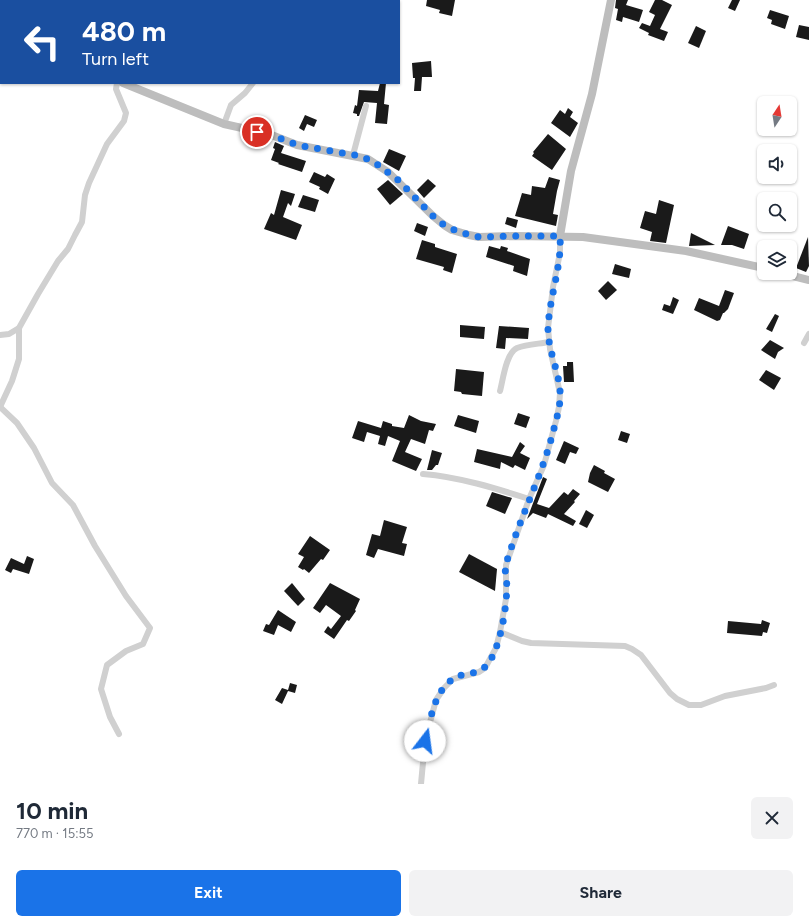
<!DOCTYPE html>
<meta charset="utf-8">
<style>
:root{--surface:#fff;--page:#f2f2f3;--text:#1f2937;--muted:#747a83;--accent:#1a73e8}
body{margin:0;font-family:Figtree,sans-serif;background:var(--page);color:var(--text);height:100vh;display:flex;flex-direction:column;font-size:15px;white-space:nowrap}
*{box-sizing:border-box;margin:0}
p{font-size:13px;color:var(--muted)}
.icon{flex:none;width:22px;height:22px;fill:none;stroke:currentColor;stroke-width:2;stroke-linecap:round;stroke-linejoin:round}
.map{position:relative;height:784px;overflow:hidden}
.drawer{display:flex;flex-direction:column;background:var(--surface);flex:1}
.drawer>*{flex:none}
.guide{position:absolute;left:0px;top:0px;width:400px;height:84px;box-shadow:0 1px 3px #0004;background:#1a4fa0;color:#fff;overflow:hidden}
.needle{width:26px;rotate:12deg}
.tools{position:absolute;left:757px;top:96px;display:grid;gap:8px}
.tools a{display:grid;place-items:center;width:40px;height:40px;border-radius:6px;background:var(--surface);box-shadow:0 1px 3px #0004;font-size:20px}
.pin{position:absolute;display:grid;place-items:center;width:34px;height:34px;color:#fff;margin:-17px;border:2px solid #fff;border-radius:50%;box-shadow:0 1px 4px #0007}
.me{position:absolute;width:44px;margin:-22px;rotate:15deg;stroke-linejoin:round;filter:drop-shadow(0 0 3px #0008)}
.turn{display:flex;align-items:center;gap:14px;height:84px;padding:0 16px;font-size:18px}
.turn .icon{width:52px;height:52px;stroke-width:2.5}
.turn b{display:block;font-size:28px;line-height:34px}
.round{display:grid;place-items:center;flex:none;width:42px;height:42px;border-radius:6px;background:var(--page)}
.overview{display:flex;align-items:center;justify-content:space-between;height:68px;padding:0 16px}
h1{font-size:24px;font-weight:700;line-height:30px}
.primary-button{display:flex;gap:8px;margin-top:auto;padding:8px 16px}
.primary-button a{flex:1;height:46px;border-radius:6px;background:var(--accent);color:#fff;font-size:16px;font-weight:700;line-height:46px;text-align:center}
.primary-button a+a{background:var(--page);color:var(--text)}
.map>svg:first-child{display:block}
.building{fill:#1a1a1a}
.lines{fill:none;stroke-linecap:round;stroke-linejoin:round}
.street{stroke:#d0d0d0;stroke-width:6}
.secondary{stroke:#bdbdbd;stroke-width:8}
.route{stroke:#1a73e8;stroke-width:7;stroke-dasharray:0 12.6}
</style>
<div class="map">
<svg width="809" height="784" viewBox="0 0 809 784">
<rect width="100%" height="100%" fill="#fff"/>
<!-- building -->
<g class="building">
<path d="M427,0H455L452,16L439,13L440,10L426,6Z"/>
<path d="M616,0H628L626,5L643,10L639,22L623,17L622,22L616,20L618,9L615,8Z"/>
<path d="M655,0H662L672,5L660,29L668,32L664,41L648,35L649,33L639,28L642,23L650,26L655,15L649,12Z"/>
<path d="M732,0H740L735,11L728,8Z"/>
<path d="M770,10L789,16L785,29L771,24L772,20L767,18Z"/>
<path d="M799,25L809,27V40L796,37Z"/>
<path d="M696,26L706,31L699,48L688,43Z"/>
<path d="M431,61L432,77H422L421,91H414L415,78H413L412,63Z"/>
<path d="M380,83H386L384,104L389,105L387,124L375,123L377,103L364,102L359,116H357V114L353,113L355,105L357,106L359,90L378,91Z"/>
<path d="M568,108L573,112L570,117L578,123L570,137L551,123L560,110L565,114Z"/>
<path d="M305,115L317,120L314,127L307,124L304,131L299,128Z"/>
<path d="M548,134L566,149L552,170L532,156L534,153L533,152Z"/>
<path d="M275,142L284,146L281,153L306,161L302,172L278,164L279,163L271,160L275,149L273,148Z"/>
<path d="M389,149L406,156L399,171L383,162Z"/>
<path d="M314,172L325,177L327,174L335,179L328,194L319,189L320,187L309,182Z"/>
<path d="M549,177L560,180L557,191L553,214L558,215L556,226L515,216L522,193L531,195L532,186L545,188Z"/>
<path d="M428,179L436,186L424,198L417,190Z"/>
<path d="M388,180L403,194L390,205L377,189Z"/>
<path d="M281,190L295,194L291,206L288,203L283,217L302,225L296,240L264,229L271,213L274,215Z"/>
<path d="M303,195L319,200L315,212L298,207Z"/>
<path d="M659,200L674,205L666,243L650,241L652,232L640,228L645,211L656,214Z"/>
<path d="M507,217L518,220L516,228L505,224Z"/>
<path d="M417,223L428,227L425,236L414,231Z"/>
<path d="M728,226L749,234L744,249L732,245H721Z"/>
<path d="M691,233L715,245L689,246Z"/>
<path d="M808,237L809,266L806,272L796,268Z"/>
<path d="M422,240L435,244V247L457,254L452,273L443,270L444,267L416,259Z"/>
<path d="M489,246L500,249L501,246L508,248L507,251L530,259L527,276L513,271L514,266L486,257Z"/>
<path d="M615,264L631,269L629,278L612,274Z"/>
<path d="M608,281L617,290L606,300L598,291Z"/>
<path d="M725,290L734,293L728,309L724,313H723L720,320L717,321L694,310L699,298L719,306Z"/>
<path d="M673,297L679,300L673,314L662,310L664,304L670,306Z"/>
<path d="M775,314L779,316L772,332L766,329Z"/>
<path d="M460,325L485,327L484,339L460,337Z"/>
<path d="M499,326L529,328L528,339L506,338L505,349L496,348Z"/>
<path d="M770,340L784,348L778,352L775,359L761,350Z"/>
<path d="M567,362H573L574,382H564L563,366H567Z"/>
<path d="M456,369L484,372L482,396L462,394L461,392L454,391Z"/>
<path d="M766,370L781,378L774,390L759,380Z"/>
<path d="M518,413L530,417L526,428L514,424Z"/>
<path d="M409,415L421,421L436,424L433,431L429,430L425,444L411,439L405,452L422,459L416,471L392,461L400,441L388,436L385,446L378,444L380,436L367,432L364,442L352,438L358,421L381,428L383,421L392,424V426L404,428Z"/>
<path d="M458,415L479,421L476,433L454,426Z"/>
<path d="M621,431L630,434L627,443L618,440Z"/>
<path d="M564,441L579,448L576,454L570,452L565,464L556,460Z"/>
<path d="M520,442L525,446L520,453L530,458L525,470L515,465L513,468L501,462L500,469L474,462L477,449L512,457Z"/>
<path d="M432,450L442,453L438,465H436L432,470H427Z"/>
<path d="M594,465L605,471L604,473L615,479L608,492L588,482L590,473Z"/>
<path d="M543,477L547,479L537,504L549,508L564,492L568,495L573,489L580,494L574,501L575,502L564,514L576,521L573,526L548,514L546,518L533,513L527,519Z"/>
<path d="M492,492L512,498L505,514L486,506Z"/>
<path d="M586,510L594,515L587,528L579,524Z"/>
<path d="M384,520L407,527L402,543L407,544L404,556L378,549L374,558L366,555L372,534L380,536Z"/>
<path d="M310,536L330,550L323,560L321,559L309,573L304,569L303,570L298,567L304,557L298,554Z"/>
<path d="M469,554L497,569L495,591L459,572Z"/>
<path d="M27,556L34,559L29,574L13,569L11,573L5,570L11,558L24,564Z"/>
<path d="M292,583L305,599L298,606L284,591Z"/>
<path d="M330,583L360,599L355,610L356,611L349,621L347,620L334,639L324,632L328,626L331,629L341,616L326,605L320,613L313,608Z"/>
<path d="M278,610L296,622L291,632L278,625L274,635L263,631L266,624L269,625Z"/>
<path d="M762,620L770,623L767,633L763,632L762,636L727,633L728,621L761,624Z"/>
<path d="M290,683L297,685L295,693L288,691L282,704L275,700L282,688L288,690Z"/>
</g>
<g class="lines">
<!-- street -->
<g class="street">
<path d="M224,124L231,105L245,93L253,83"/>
<path d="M353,155L366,106"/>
<path d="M0,335L9,334L19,328"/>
<path d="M804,343L809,334"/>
<path d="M500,391C503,380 506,353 517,348C527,344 539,344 549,342"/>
<path d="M0,407L17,423L34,448L52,483L73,505L95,546L126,596L150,628L143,644L126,651L107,665L101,689L110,717L119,734"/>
<path d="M0,407L12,381L19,359V328L38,294L58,261L68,249L75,235L82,222L85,195L89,183L107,144L124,121L126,113L116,89L117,83"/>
<path d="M423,474C459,477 495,488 529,499"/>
<path d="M500,632L522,641L531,643L625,646L632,649L641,655L670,693L677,699L689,705H701L725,696L766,688L774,685"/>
<path d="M421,784L425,741L436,700L444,688L453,679L479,672L485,668L496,648L500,632L506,599V565L529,499L544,465L556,421L559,407L560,393L550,349L548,328L553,287L560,253V236"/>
</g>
<!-- secondary -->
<g class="secondary">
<path d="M0,40H1"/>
<path d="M123,83L224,124L269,134L297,145L368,159L388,172L433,216L444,225L452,230L469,235L479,237L514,236L583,237L686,251L764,268"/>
<path d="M560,236L571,171L592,94L611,0"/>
<path d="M781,273L809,280"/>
</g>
</g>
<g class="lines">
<!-- route -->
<path class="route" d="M257,132L269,134L297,145L360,156L374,162L398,180L433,216L444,225L459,232L479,237L514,236H560C562,267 549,298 548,329C548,353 562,376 560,400C559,412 555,424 552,436C540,480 519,520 506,564C504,572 507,580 507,588C506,609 502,634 494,653C481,683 466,666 448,683C433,697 430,722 425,741"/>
</g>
</svg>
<div class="tools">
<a><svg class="needle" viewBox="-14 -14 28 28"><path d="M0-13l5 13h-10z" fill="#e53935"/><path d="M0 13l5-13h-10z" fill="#747a83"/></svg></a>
<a><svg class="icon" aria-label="sound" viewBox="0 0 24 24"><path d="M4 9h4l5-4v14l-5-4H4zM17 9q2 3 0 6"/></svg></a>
<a><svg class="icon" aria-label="search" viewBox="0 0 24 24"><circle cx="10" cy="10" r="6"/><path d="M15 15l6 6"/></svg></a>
<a><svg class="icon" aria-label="layers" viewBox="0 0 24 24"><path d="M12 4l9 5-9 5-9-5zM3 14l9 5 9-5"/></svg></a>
</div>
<div class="pin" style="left:257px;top:132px;background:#d93025"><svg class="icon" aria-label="arrive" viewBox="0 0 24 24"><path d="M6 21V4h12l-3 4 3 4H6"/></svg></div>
<svg class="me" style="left:425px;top:741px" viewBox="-20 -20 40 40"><circle r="19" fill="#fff"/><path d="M0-13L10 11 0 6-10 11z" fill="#1a73e8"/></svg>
<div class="guide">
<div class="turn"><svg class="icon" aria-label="left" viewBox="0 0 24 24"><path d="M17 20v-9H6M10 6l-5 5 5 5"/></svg><div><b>480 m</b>Turn left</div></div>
</div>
</div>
<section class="drawer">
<div class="overview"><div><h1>10 min</h1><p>770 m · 15:55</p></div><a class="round"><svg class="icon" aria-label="close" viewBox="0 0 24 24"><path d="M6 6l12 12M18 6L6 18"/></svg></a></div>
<div class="primary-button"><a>Exit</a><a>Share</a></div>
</section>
